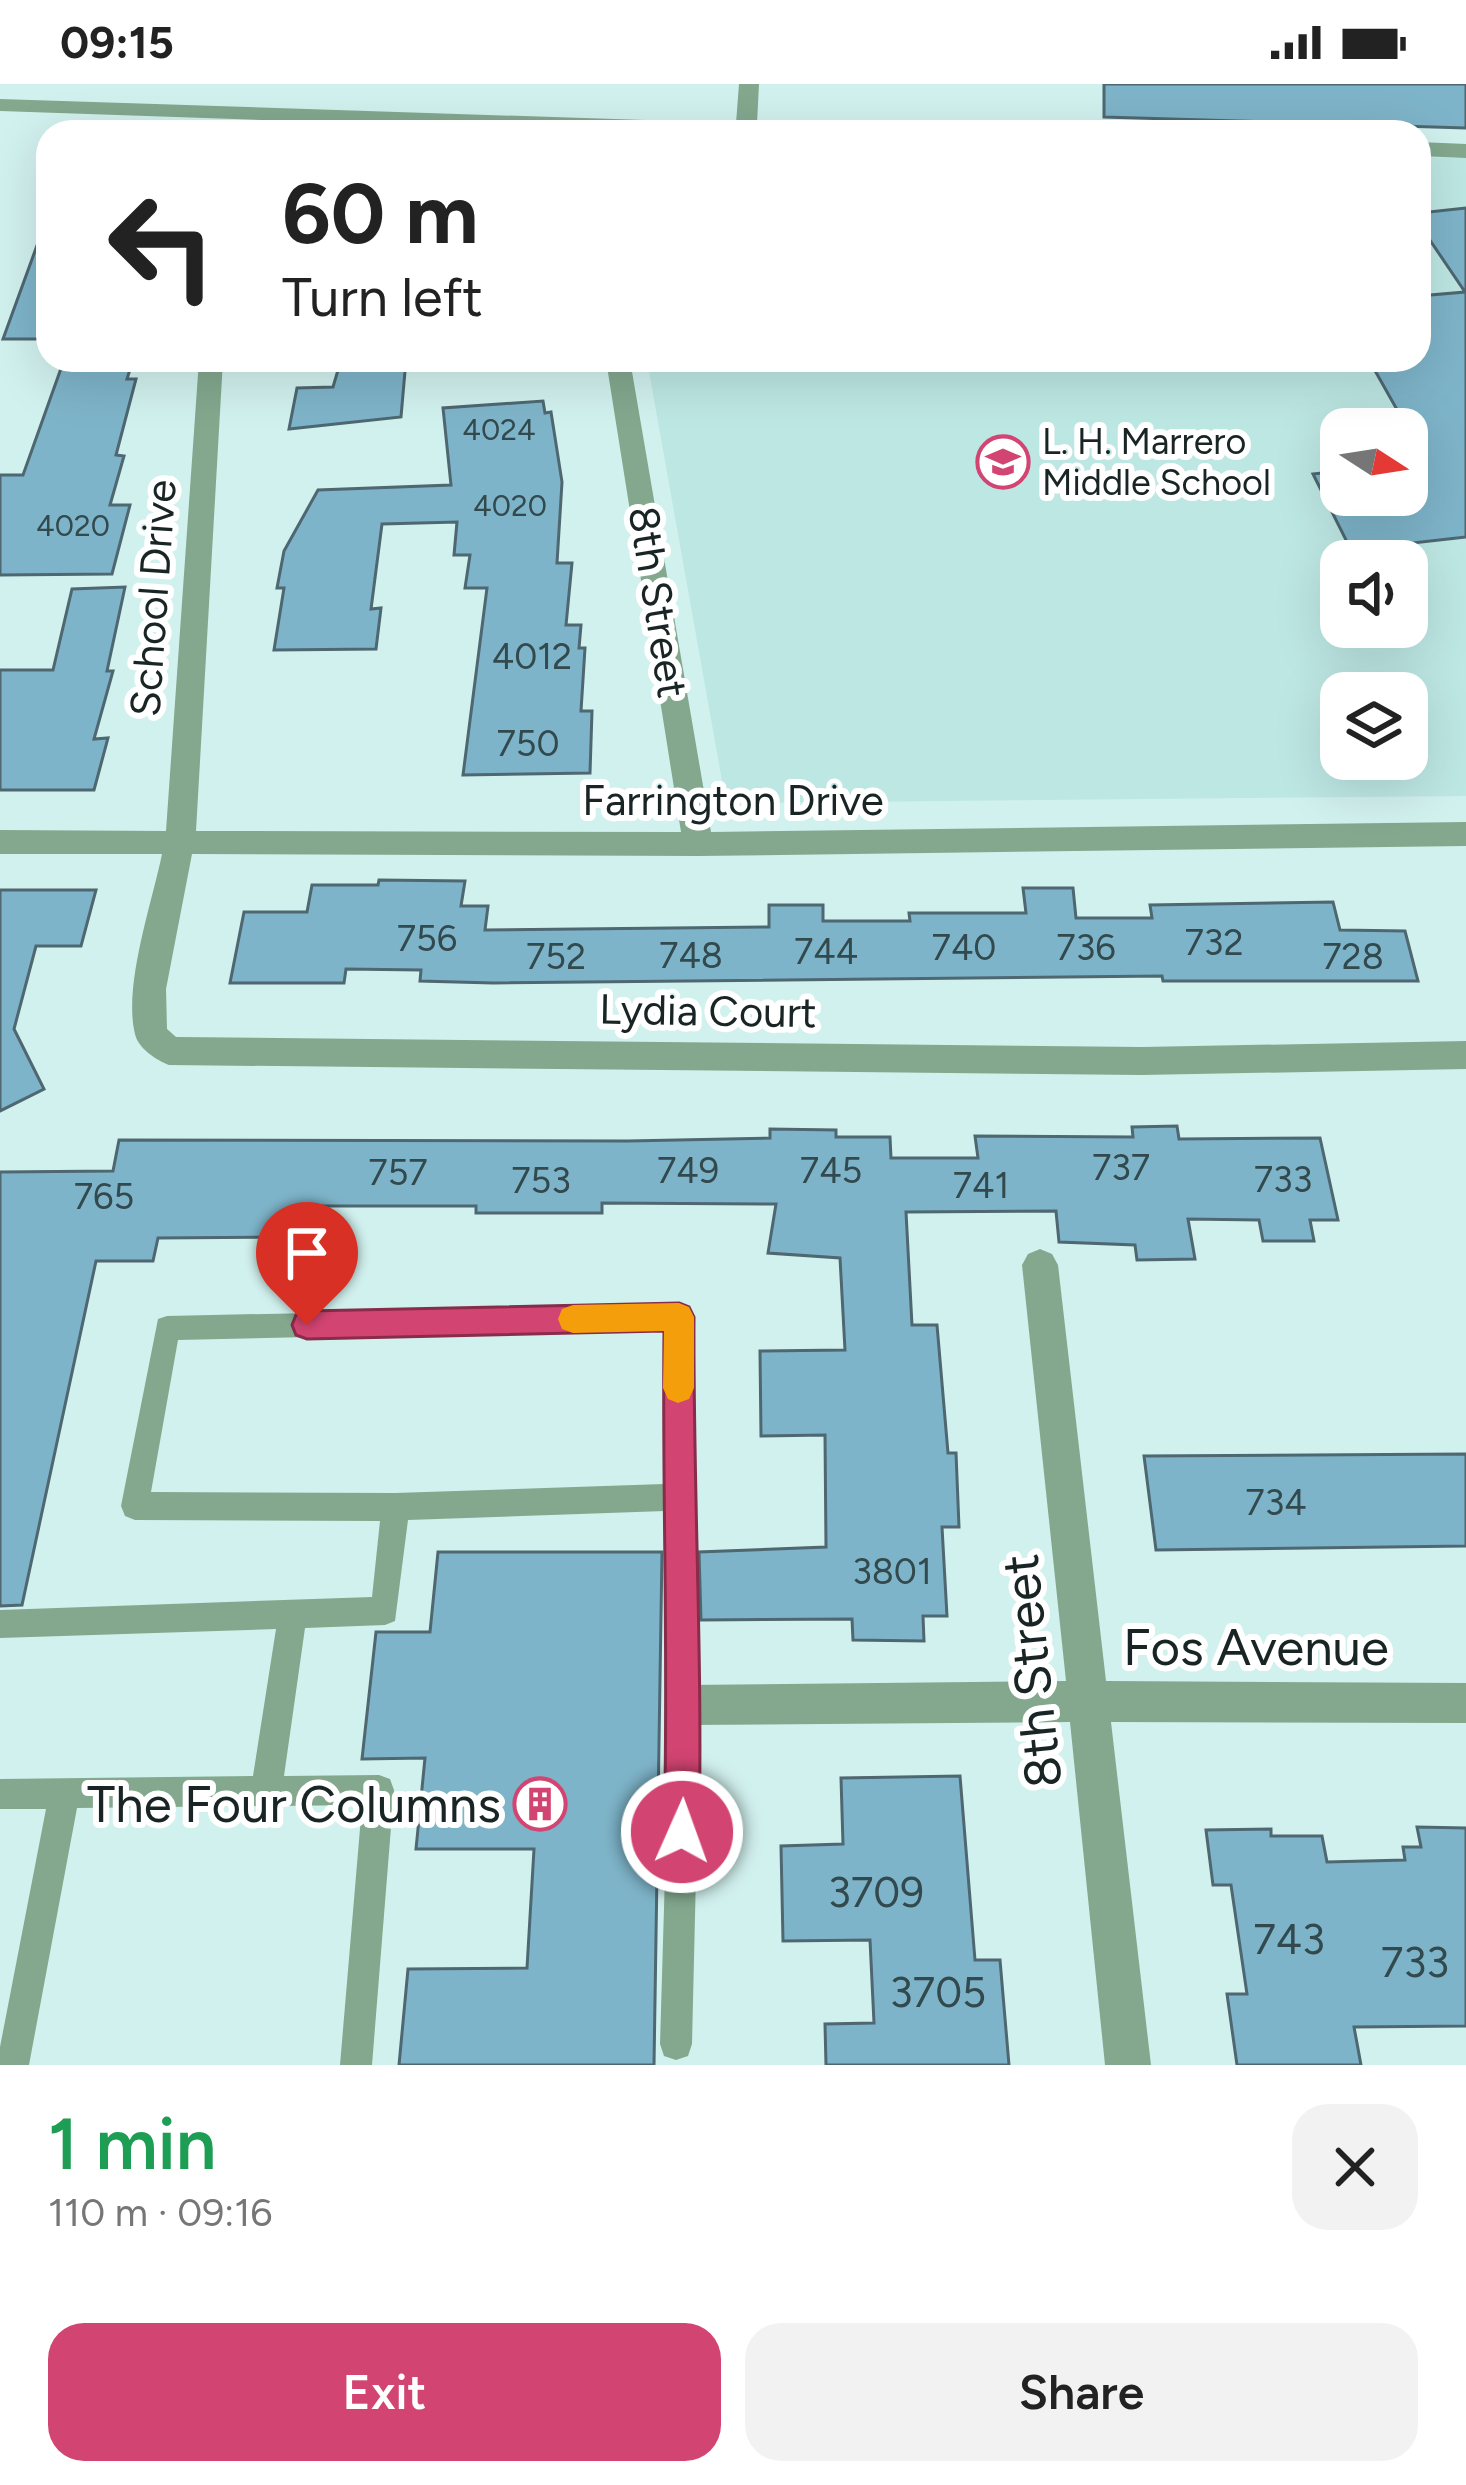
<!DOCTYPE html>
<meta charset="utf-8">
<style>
:root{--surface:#fff;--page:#f2f2f2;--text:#222;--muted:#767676;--accent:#d24472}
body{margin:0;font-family:Figtree,sans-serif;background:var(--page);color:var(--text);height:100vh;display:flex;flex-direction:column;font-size:45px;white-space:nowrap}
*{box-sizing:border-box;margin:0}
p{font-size:39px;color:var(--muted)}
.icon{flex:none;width:66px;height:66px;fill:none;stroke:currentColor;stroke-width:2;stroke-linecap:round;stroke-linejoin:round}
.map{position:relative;height:1981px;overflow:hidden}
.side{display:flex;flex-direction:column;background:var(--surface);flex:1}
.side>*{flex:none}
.hud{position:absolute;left:36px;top:36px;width:1395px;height:252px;border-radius:36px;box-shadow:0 12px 48px #0002;background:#fff;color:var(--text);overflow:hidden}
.needle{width:78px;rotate:102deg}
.controls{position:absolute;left:1320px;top:324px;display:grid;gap:24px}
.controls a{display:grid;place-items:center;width:108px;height:108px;border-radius:24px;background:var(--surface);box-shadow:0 12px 48px #0002;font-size:60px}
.pin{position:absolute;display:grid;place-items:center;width:102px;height:102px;color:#fff;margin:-123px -51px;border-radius:50% 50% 50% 0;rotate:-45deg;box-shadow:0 0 12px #0007}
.pin .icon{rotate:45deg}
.me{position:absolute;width:132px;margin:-66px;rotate:2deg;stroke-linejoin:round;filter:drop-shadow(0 0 9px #0008)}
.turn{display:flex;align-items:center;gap:42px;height:252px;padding:0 48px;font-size:54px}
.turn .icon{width:156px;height:156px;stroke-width:2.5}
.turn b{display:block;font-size:84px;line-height:102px}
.round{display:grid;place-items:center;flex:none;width:126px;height:126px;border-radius:36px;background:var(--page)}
.overview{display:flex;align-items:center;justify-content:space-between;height:204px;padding:0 48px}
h1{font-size:72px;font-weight:600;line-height:90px;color:#1e9e55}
.action{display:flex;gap:24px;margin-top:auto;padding:24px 48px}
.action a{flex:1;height:138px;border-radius:36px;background:var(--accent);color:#fff;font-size:48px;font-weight:600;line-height:138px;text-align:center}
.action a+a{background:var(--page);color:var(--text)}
.status{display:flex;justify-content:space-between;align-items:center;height:84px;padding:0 60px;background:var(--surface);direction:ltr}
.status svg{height:33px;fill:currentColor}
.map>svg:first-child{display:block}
.built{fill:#bde7e3;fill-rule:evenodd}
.building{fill:#7eb4c9;stroke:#4e6771;stroke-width:3}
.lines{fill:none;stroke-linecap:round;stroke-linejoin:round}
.service{fill:#83a88e;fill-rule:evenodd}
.minor{fill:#83a88e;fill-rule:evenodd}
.route{fill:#d24472;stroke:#882c4a;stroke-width:3}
.slow{fill:#f59e0b}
.labels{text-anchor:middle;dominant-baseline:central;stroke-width:12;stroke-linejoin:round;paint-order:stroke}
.far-number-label{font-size:30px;fill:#32494d}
.far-poi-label{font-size:36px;fill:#192524;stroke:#fff;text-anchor:start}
.number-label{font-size:36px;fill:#32494d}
.street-label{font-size:42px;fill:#192524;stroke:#fff}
.near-number-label{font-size:42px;fill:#32494d}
.near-street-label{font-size:51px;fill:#192524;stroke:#fff}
.near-poi-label{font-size:51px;fill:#192524;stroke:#fff;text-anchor:end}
</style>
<div class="status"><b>09:15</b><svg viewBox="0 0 49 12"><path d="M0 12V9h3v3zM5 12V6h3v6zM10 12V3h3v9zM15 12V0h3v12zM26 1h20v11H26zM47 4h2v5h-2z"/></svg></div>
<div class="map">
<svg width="1466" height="1981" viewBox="0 0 1466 1981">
<rect width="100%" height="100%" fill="#d1f1ee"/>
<!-- built -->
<path class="built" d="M1419,73L1466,74V712L726,719L647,276H1419ZM1341,345H1407V411H1341ZM1341,477H1407V543H1341ZM1341,609H1407V675H1341Z"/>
<!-- building -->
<g class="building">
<path d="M1104,0H1466V44L1104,33Z"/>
<path d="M1466,124V453L1351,466L1313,390L1341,387V411H1407V380L1426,377L1369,276H1419V212L1465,208L1419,140V129Z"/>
<path d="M43,145L48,146V255H3Z"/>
<path d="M64,276H133L127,295H136L116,371L124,372L110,421H130L112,490L0,491V391H23Z"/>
<path d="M341,276H406L401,333L289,345L297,304L333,303Z"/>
<path d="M543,317L545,329L551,328L562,398L557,479H572L566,541H581L579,564H585L581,627H592L590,689L463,691L487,504H465L470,471H454L457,438L382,440L371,525L381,524L376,565L274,566L284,504H277L284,467L318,406L451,401L443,324Z"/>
<path d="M125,503L107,587H113L94,655L108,654L94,706H0V586H53L72,505Z"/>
<path d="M379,796L465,797L461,822H488L485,846L769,843V821H823V837H910L909,829H1026L1023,804H1073L1076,834H1152L1150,821L1333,818L1340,846L1405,847L1418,897H1163L1162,892L493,899L420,897L421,886L346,885L344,899H230L244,828H307L312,801H378Z"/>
<path d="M0,806H96L81,862H36L14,945L44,1005L0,1027Z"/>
<path d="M1177,1042L1179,1055L1320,1054L1338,1136H1310L1314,1157H1263L1259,1136L1188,1135L1195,1175L1137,1176L1135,1161L1059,1158L1056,1127L906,1128L912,1241H937L948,1369H956L959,1443H942L947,1532H923L924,1557L853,1556L852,1535L701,1536L699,1468L826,1463L825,1351L761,1352L760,1267L845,1266L840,1174L768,1169L776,1120L602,1119V1129H476V1122H311L307,1153L158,1154L153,1177H96L22,1521L0,1522V1088L113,1087L119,1056L628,1057L770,1054V1045L836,1046V1053H890L891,1074H978L975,1052L1133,1053L1132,1043Z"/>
<path d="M1466,1370V1462L1156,1466L1144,1372Z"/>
<path d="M438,1468H662L654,1981H399L408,1885L527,1884L534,1765H416L425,1674L362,1675L376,1548H430Z"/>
<path d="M960,1692L975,1876H1000L1009,1981H826L825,1940L874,1939L870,1856L783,1857L781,1762L843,1760L841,1694Z"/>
<path d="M1417,1743L1466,1744V1942L1354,1943L1361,1981H1237L1227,1910H1247L1231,1801H1213L1206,1746L1271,1745V1752H1322L1327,1778L1405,1776L1403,1763H1421Z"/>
</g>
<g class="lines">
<!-- service -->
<path class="service" d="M679,1221L688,1224L692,1233V1413L700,1621L692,1960L688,1972L676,1976L664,1972L660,1960L670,1621L665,1427L408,1436L395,1537L385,1541L305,1544L284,1692L379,1691L390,1695L394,1706L372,1981H340L362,1721L77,1724L29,1981H0V1963L46,1725H0V1695L253,1692L276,1545L0,1554V1526L372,1513L380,1437L135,1436L125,1432L121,1422L158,1235L167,1232ZM666,1245L664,1400L395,1409L151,1408L178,1256Z"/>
<!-- minor -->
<g class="minor">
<path d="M739,0H759L757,40L809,42L820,48H616L0,27V15L736,39Z"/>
<path d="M1419,58L1466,60V74L1419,72Z"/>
<path d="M199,276H223L196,747L681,748L606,276H630L711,748L1466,738V762L698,772L192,770L166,905L167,945L176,953L1142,963L1466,957V985L1142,991L169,981C156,976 138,964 135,950C123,902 152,819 162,770H0V746L166,747Z"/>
<path d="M1040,1165L1052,1170L1058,1181L1106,1597L1466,1599V1639L1111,1638L1151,1981H1105L1070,1638L685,1641L671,1635L665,1621L671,1607L685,1601L1066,1597L1022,1181L1028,1170Z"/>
</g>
</g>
<!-- route -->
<path class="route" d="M679,1219L689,1223L694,1233C693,1405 703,1577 699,1748L694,1761L682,1766L669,1761L664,1748C669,1581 662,1414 664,1247L307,1255L296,1251L292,1241L296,1231L307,1227Z"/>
<!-- slow -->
<path class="slow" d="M679,1219L689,1223L694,1233V1304L689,1315L678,1319L668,1315L663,1304L664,1247L573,1249L562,1245L558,1235L562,1225L573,1221Z"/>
<!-- icons -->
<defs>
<g id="school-ring" transform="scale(2.7)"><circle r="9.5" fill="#fff" stroke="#d24472" stroke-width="1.5"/><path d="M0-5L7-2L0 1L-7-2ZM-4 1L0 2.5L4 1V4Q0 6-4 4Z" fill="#d24472"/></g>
<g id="building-ring" transform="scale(2.7)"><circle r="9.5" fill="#fff" stroke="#d24472" stroke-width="1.5"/><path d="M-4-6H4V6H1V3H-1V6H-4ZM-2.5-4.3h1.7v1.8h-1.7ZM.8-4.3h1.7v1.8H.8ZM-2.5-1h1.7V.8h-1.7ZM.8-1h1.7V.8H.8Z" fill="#d24472"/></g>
</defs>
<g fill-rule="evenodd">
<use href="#school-ring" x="1003" y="378"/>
<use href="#building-ring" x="540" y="1720"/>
</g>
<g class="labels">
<!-- far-number labels -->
<g class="far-number-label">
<text x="499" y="345">4024</text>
<text x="510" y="421">4020</text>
<text x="73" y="441">4020</text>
</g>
<!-- far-poi labels -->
<g class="far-poi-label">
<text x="1042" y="357">L. H. Marrero<tspan x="1042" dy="41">Middle School</tspan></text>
</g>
<!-- number labels -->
<g class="number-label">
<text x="532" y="572">4012</text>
<text x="528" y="659">750</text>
<text x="427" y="854">756</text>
<text x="1214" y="858">732</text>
<text x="964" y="863">740</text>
<text x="1086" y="863">736</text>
<text x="826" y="867">744</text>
<text x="691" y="871">748</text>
<text x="556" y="872">752</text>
<text x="1353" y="872">728</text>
<text x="1121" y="1083">737</text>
<text x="688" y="1086">749</text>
<text x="831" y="1086">745</text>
<text x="398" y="1088">757</text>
<text x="1283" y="1095">733</text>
<text x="541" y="1096">753</text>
<text x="981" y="1101">741</text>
<text x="104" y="1112">765</text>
<text x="1276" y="1418">734</text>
<text x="892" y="1487">3801</text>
</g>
<!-- street labels -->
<g class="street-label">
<text transform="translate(153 514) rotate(-86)">School Drive</text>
<text transform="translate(658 518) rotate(81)">8th Street</text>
<text x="733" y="716">Farrington Drive</text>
<text transform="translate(708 927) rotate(1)">Lydia Court</text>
</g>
<!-- near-number labels -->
<g class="near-number-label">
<text x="876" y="1808">3709</text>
<text x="1289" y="1855">743</text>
<text x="1415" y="1878">733</text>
<text x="938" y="1908">3705</text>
</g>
<!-- near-street labels -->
<g class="near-street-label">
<text x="1256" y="1563">Fos Avenue</text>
<text transform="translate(1032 1587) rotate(-96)">8th Street</text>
</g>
<!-- near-poi labels -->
<g class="near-poi-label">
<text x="501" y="1720">The Four Columns</text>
</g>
</g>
</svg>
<div class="controls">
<a><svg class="needle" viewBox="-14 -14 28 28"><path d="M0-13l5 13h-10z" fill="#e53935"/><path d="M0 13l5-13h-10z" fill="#767676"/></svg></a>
<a><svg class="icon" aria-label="sound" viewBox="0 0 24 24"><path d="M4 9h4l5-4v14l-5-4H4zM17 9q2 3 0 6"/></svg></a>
<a><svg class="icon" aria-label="layers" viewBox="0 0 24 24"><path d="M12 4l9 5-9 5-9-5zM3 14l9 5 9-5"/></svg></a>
</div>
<div class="pin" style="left:307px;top:1241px;background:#d93025"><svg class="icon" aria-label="arrive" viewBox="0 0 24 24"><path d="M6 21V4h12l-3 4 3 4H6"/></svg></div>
<svg class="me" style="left:682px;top:1748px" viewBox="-20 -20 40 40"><circle r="17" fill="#d24472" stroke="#fff" stroke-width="3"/><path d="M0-11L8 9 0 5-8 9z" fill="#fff"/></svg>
<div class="hud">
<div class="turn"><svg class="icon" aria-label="left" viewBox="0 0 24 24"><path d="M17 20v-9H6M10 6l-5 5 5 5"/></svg><div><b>60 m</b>Turn left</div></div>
</div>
</div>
<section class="side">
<div class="overview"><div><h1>1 min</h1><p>110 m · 09:16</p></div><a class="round"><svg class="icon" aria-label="close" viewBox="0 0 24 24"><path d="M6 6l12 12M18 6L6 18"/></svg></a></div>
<div class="action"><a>Exit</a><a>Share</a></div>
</section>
